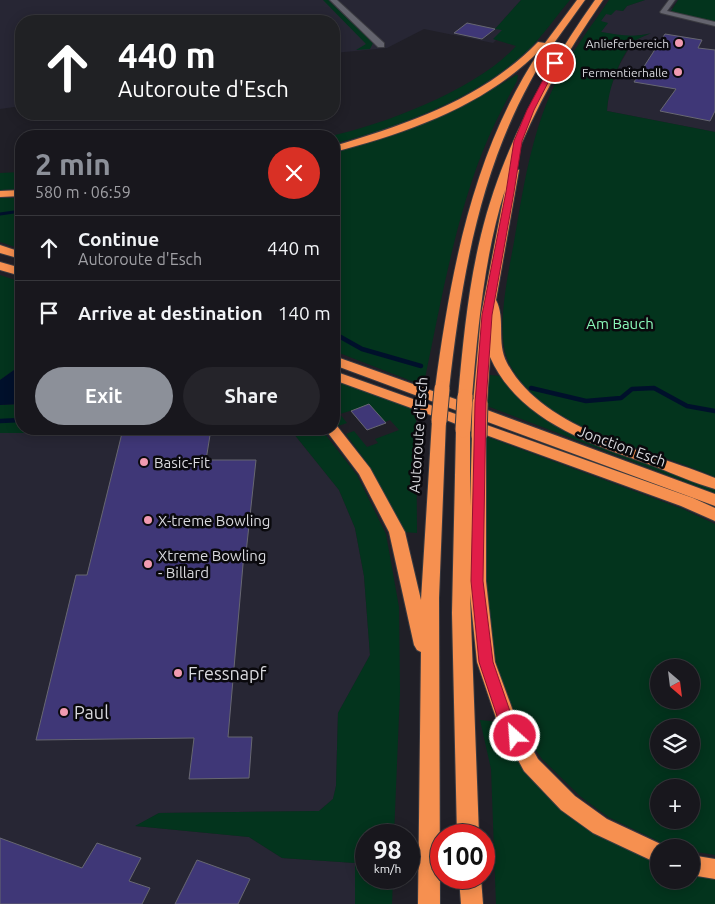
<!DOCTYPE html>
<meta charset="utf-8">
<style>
:root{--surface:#18171d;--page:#25242a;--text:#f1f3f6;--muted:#9f9fa4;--line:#36363b;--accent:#8c9099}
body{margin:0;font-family:Ubuntu,sans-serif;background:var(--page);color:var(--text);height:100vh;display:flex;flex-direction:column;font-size:19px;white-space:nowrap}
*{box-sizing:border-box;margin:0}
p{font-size:16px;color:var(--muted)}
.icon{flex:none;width:28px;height:28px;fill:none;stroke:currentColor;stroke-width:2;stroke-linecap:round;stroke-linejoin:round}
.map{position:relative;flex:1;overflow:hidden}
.side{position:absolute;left:15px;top:130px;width:325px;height:305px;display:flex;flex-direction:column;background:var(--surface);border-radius:20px;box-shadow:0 2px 12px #0003,0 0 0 1px var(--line)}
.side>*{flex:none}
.hud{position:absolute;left:15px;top:15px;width:325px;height:105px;border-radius:20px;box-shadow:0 2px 12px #0003,0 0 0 1px var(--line);background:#202124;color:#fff;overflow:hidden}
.needle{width:32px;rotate:152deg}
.controls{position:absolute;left:650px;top:659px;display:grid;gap:10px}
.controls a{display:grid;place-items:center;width:50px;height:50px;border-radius:50%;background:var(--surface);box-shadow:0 2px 12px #0003,0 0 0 1px var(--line);font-size:25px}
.speed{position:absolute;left:355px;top:824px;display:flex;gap:10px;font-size:25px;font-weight:700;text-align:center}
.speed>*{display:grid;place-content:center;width:65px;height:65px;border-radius:50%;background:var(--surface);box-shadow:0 2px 12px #0003,0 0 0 1px var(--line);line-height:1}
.speed small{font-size:12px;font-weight:400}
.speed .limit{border:8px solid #d22;background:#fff;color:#111}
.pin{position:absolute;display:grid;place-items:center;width:42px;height:42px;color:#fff;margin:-21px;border:2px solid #fff;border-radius:50%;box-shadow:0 1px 5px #0007}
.me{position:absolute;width:55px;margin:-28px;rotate:334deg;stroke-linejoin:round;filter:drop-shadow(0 0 4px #0008)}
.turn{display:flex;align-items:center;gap:18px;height:105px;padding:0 20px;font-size:22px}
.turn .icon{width:65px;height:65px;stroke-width:2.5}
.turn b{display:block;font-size:35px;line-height:42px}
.round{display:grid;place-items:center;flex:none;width:52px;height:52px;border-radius:26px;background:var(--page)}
.head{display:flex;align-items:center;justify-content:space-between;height:85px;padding:0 20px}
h1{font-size:30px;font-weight:700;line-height:38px;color:var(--accent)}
.cta{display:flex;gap:10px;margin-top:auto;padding:10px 20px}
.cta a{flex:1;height:58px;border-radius:30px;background:var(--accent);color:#fff;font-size:20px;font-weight:700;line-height:58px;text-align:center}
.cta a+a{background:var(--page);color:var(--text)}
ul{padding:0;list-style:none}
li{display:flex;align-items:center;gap:15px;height:65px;padding:0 20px;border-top:1px solid var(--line)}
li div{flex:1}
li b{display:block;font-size:19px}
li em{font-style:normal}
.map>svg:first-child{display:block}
.built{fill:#272634}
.green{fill:#03341d;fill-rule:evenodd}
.water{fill:#00102b}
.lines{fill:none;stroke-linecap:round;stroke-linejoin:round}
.stream-far1{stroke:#00102b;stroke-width:3}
.stream{stroke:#00102b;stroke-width:4.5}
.building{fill:#3f3777;stroke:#676771}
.street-casing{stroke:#3b3b41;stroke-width:2}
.highway-casing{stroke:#3b3b41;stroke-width:2}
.street{fill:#64646e;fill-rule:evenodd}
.highway{fill:#f69050;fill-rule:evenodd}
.highway-bridge-casing{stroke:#3b3b41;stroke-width:17;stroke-linecap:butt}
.highway-bridge{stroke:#f69050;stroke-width:15}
.route{fill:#e11d48;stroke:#92132f}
.poi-dot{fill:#f19ab1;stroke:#0a090d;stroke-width:2}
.labels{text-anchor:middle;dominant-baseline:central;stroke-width:5;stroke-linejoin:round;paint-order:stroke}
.far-poi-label{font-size:12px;fill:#d9d9de;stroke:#0a090d;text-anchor:end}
.park-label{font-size:15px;fill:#8bf9ba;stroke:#0a090d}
.street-label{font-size:15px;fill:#d9d9de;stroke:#0a090d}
.poi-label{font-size:15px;fill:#d9d9de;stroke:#0a090d;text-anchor:start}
.near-poi-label{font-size:18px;fill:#d9d9de;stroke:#0a090d;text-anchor:start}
</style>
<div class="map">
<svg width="715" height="904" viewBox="0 0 715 904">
<rect width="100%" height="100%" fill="#201f27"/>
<!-- built -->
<g class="built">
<path d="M0,0H521L496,28L503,30L494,39L496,40L493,43L424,29L387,48L334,53V21H21V106L0,109Z"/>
<path d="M645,0H678L671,8L715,22V132L607,111L609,92L620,64L634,40L649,34L627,37L601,32L607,23L600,22L606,14L616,10L623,11L627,6Z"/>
<path d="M123,429H290L339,490L355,528L364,576L370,655L338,713L336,786L333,799L319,811L159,813L136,826L249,837L282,858L355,863V904H0V433H122Z"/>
</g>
<!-- green -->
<g class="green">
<path d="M323,0H328L373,43L370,49L356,50L366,44Z"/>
<path d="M521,0H570C556,16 544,35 528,50C476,99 402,125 334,144V136H331C386,124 479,88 516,46L493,39L502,30L495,29Z"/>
<path d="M609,0H645L627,6L623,11L616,10L611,15L606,14L601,21L608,23L601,32C619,35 634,38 651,33C646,36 637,38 634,42C619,57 608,91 607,111L715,132V477C661,453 579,436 536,397C522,384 507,367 504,347C499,316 508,274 514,242C523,189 531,135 554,86C569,55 590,28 609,0Z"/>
<path d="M678,0H715V22L687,17L671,11Z"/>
<path d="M516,75H518L517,81C504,105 492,128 482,153C454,225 441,302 425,378L420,377L419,384L334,351V153C398,134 459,111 516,75Z"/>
<path d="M21,172V189L0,190V173Z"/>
<path d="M0,198H21V249L0,242Z"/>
<path d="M0,275L21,282V365L0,380Z"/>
<path d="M490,375L501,376L526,403L715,489V493L487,406Z"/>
<path d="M334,380L416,408L417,533L403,532L372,470L346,434L354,431L367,447L378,443L375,439L399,430L390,420L385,422L369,405L340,414L347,423L338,426L334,421Z"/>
<path d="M21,404V429H211H123L122,433H0V405Z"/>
<path d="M290,429H321L357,475L386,534L399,607L400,692L394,835H366V878H393L392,904H355V863L282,858L249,837L135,826L159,813L319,811L333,799L336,786L338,713L370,655L364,576L355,528L339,490Z"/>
<path d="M485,436L683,509L715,524V855L691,851V848L678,847L662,843L608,817L581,797L542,759L517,724L496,664L486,583ZM659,668H691V700H659ZM659,728H691V760H659ZM659,788H691V820H659Z"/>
<path d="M480,720L499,722L596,834L659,864V880H691V873L715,877V904H496L491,769Z"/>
</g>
<!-- water -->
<path class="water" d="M21,365V404L0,405V380Z"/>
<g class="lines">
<!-- stream-far1 -->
<g class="stream-far1">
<path d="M0,214L21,211"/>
<path d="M334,334L339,337"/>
</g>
<!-- stream -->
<g class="stream">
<path d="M337,335L362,349L421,366"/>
<path d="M531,388L586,401L621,398L632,389L654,388L687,406L715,411"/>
<path d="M0,421L21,420"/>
</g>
</g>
<!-- building -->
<g class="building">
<path d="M467,23L495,29L482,39L454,33Z"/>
<path d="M665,34L702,40L698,48L715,50V111L710,121L660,111L676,89L634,82Z"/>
<path d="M369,404L386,423L367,430L351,411Z"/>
<path d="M123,429H211L206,460H256L246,553H244L228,737H252L249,778L189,779L194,738L36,740L76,575H87Z"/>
<path d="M0,838L82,868L97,843L141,858L129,881L150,888L142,904H0Z"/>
<path d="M197,860L250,879L238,904H175Z"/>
</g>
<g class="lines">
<!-- street casing -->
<g class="street-casing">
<g id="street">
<path d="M330,0H337L384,43V47H378Z"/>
<path d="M669,0H675L667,11L715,22V26L661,13L660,12Z"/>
</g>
</g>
<!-- highway casing -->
<g class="highway-casing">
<g id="highway">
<path d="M577,0H585C566,27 545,53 530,82C478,177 461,283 449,389L447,392H437L435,389C451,270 473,150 541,49C487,105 408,133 334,152V146C410,123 481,100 538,42L545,43Z"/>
<path d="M595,0H603C566,53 535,107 512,167L519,170L496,300C506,319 496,342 507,363C543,431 649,451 715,478V489C694,483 674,474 654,466C592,444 519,422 490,357L487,403L485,406L479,407L715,494V506L334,365V356L475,406L473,403L481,315L505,190C484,257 478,327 472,397L470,400H460L458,397C463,343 468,288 481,235C502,149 544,72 595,0Z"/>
<path d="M21,190V196L0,197V191Z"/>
<path d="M0,245L21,252V259L0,253Z"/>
<path d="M0,262L21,268V276L0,270Z"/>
<path d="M334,371L693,498L715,508V521L681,506L486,435V581L495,662L516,719L538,759L575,796L607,819L667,847L659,848V864L593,833L561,810L524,771L497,721L477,662L470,594L479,835H457L452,613L456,430L461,426L446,420L439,598L440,904H418L421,652L417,650L414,645L389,532L359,474L325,429H334V425L337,426L370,468L405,532L421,600L432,421L436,417L334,380ZM470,429L477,432L472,436L470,506Z"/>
<path d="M691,855L715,859V879L691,875Z"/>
<path d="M459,878H481L483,904H461Z"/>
</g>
</g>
<!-- street -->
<use href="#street" class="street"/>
<!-- highway -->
<use href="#highway" class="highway"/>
<!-- highway-bridge casing -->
<g class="highway-bridge-casing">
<g id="highway-bridge">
<path d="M439,421L442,389"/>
<path d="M463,430L465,397"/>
<path d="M479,436L480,403"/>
</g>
</g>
<!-- highway-bridge -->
<use href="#highway-bridge" class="highway-bridge"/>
</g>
<!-- route -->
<path class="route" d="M555,61L558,63L534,110L522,141L514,192L492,315L486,403L483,581L493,662L513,720L522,736L520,741L515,742L510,741L499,722L479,662L471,581L475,403L482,315L506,192L514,141L527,110L552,63Z"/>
<!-- markers -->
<g class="poi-dot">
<circle cx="679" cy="43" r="5"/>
<circle cx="678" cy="72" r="5"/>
<circle cx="144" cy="462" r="5"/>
<circle cx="148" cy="520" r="5"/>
<circle cx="148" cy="564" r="5"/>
<circle cx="178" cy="673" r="5"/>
<circle cx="64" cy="712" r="5"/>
</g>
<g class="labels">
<!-- far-poi labels -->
<g class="far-poi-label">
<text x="669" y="43">Anlieferbereich</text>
<text x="668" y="72">Fermentierhalle</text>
</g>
<!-- park labels -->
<g class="park-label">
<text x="620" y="323">Am Bauch</text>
</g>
<!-- street labels -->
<g class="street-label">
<text transform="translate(418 435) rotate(-86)">Autoroute d'Esch</text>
<text transform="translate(622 446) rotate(20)">Jonction Esch</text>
</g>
<!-- poi labels -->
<g class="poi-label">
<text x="154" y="462">Basic-Fit</text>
<text x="158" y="520">X-treme Bowling</text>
<text x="158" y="555">Xtreme Bowling<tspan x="158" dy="17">- Billard</tspan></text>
</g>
<!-- near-poi labels -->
<g class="near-poi-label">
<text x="188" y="673">Fressnapf</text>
<text x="74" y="712">Paul</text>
</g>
</g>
</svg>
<div class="controls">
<a><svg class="needle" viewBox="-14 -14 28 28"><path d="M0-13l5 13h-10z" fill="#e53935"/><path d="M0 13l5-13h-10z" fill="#9f9fa4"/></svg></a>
<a><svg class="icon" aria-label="layers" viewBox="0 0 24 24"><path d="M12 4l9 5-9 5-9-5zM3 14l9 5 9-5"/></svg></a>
<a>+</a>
<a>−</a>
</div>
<div class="speed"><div>98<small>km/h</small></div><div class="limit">100</div></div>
<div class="pin" style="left:555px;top:63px;background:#d93025"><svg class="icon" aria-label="arrive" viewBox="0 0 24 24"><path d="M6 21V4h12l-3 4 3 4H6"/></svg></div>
<svg class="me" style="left:515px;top:736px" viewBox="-20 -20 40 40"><circle r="17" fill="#e11d48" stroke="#fff" stroke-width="3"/><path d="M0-11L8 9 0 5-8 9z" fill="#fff"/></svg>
<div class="hud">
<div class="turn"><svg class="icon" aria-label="ahead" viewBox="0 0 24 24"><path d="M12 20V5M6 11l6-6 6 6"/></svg><div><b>440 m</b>Autoroute d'Esch</div></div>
</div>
<section class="side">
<div class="head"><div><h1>2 min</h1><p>580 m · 06:59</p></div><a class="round" style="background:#d93025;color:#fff"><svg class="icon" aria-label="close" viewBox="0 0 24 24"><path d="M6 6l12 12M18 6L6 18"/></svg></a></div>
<ul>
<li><svg class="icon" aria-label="ahead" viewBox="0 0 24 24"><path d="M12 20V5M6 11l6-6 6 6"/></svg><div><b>Continue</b><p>Autoroute d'Esch</p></div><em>440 m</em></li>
<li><svg class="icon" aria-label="arrive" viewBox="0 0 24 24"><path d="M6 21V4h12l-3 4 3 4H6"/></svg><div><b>Arrive at destination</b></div><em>140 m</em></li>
</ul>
<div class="cta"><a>Exit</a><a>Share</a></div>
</section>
</div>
